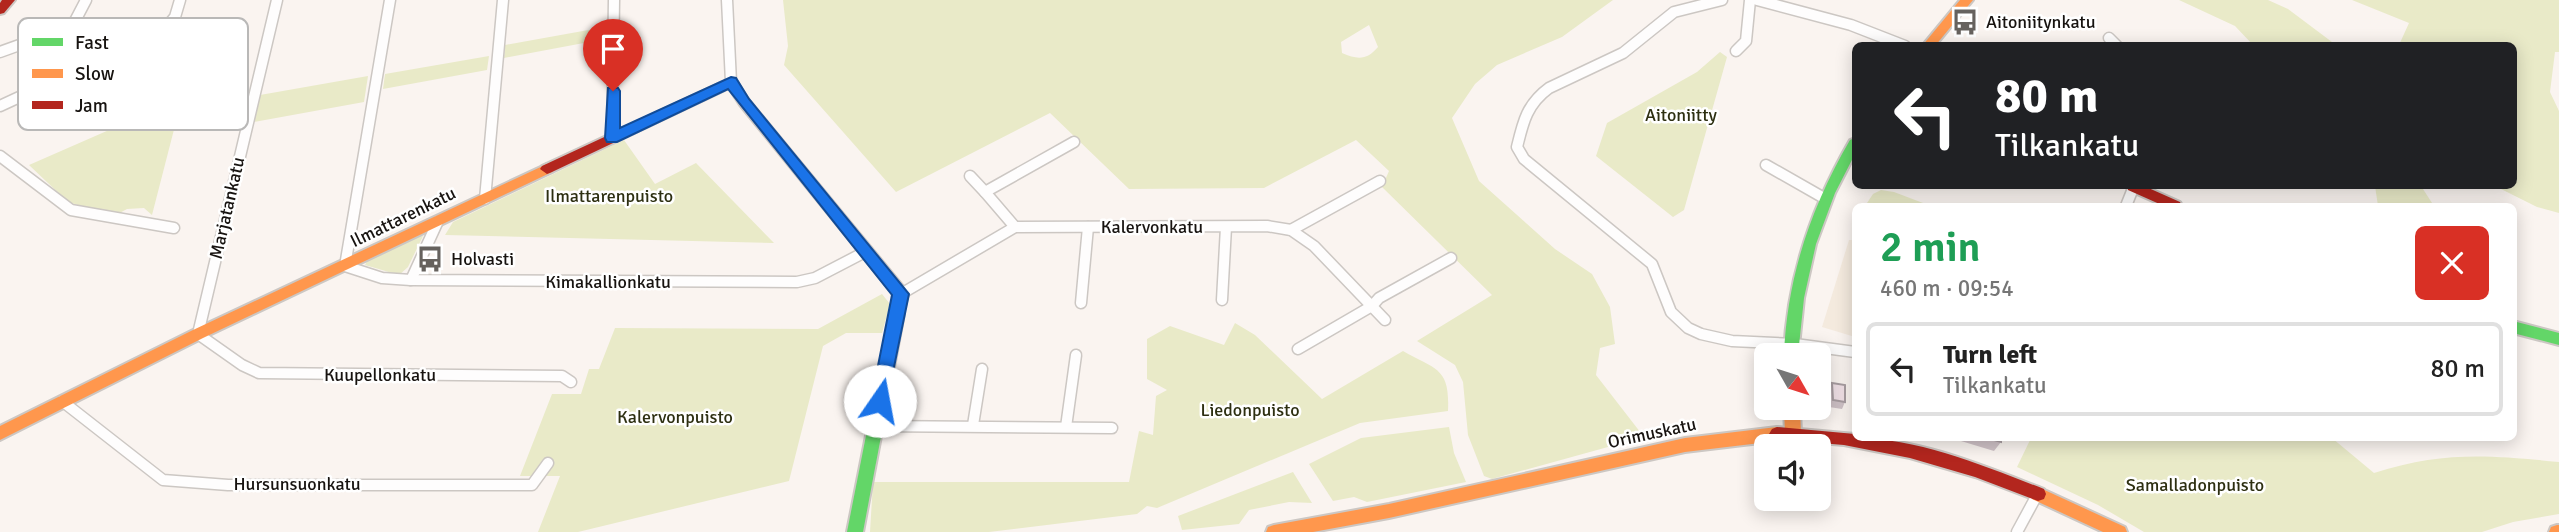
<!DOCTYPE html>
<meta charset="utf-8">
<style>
:root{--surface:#fff;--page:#f2f2f2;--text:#222;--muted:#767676;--line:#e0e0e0}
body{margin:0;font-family:Signika,sans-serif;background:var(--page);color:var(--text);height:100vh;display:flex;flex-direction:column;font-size:26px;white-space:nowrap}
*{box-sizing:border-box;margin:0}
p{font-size:23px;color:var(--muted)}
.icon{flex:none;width:38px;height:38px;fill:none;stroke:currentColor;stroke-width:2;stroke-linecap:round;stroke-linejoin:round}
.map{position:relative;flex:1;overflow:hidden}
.side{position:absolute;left:1852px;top:203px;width:665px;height:238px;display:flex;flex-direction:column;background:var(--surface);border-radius:10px;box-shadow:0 4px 18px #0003}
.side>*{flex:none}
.hud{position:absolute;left:1852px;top:42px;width:665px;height:147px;border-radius:10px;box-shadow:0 4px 18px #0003;background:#202124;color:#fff;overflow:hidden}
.needle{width:46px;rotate:129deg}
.buttons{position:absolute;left:1754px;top:343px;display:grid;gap:14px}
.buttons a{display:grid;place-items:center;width:77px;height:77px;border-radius:10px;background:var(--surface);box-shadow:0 4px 18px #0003;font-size:35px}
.pin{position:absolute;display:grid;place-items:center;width:60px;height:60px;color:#fff;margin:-72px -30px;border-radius:50% 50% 50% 0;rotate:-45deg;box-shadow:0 0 7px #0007}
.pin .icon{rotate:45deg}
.me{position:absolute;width:77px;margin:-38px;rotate:12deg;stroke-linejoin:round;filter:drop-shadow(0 0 5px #0008)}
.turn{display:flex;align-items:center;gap:24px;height:147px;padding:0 28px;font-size:32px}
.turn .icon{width:91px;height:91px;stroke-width:2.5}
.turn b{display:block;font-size:49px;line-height:60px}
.round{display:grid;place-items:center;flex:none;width:74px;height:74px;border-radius:10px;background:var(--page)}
.headline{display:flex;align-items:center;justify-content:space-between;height:119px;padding:0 28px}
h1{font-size:42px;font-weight:600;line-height:52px;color:#1e9e55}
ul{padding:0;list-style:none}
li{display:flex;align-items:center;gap:21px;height:94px;margin:0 14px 10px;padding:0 14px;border:4px solid var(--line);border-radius:10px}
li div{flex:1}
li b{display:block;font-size:26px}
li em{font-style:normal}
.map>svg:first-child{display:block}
.education{fill:#f4eade}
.green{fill:#e9eac8;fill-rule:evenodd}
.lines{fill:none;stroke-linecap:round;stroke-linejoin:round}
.street-casing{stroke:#ccc7c3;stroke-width:13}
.fast-casing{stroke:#ccc7c3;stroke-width:4}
.slow-casing{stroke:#ccc7c3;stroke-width:4}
.jam-casing{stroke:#ccc7c3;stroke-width:4}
.street{stroke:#fefdfd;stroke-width:10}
.fast{fill:#63d668;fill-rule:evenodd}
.slow{fill:#ff974d;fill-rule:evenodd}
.jam{fill:#b3261e;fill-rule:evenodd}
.wall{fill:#cfc2c7}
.building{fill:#f1e1e7;stroke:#a99ea2;stroke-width:2}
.route{fill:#1a73e8;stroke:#114b97;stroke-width:2}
.labels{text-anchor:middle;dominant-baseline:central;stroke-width:5;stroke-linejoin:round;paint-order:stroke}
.poi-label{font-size:18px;fill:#171310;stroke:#fff;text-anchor:start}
.park-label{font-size:18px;fill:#2d2f11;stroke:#fff}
.street-label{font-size:18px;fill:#171310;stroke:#fff}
.key{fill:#fff;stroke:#b9b8b7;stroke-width:2}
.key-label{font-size:19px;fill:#171310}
</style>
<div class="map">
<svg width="2559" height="532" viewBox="0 0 2559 532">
<rect width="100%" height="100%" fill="#faf4f0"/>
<!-- education -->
<path class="education" d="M1855,233V337L1822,327L1849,240H1853Z"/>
<!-- green -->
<g class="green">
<path d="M783,0H1613L1562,37L1497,65L1475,84L1452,118L1479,181L1555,249L1592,274L1610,307L1615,344L1600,348L1596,375L1644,437L1492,479L1484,476L1468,435L1463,382L1455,365L1417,341L1492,295L1382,187L1389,171L1356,140L1264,188L1129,189L1050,113L896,192L784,65L788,46ZM1369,25L1378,47C1367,60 1358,60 1342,53L1341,42Z"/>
<path d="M2179,0H2268L2288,9L2336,45H2253L2235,26Z"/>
<path d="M2352,0H2559V52H2555L2550,92L2559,111V213L2537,207L2497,187L2468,186H2513V46L2399,45L2409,23Z"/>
<path d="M605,27V39L504,58L505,45Z"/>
<path d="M1720,52L1727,57L1684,210L1673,217L1596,156L1607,123L1697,72Z"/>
<path d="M489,56L487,70L383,89L385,74Z"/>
<path d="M368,76L364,102L254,122L260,95Z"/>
<path d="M244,90L241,103L178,114L152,215L144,208L127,209L114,216L68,202L29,165L157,109Z"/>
<path d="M624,140L655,184L696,163L774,243L445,235L453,222Z"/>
<path d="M2375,186H2421L2434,206H2378Z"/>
<path d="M1881,190L1894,192L1931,206H1865L1873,194Z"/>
<path d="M423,236L408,267L399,275L365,265L368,259L414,237Z"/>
<path d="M882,294L890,304L882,333H846L823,346L789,481L578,532H538L560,476H520L552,394H581L589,369H599L615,328L818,329Z"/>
<path d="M1235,323L1255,335L1322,399L1403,351C1437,370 1450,368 1448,411L1360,423L1157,508L1147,506L1137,514L989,532H870L873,482H1129L1139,431L1153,435L1156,396L1167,390L1147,379V339L1170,326L1224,345Z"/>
<path d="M1449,427L1454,453L1466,482L1367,502L1354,497L1333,501L1309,464L1361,438Z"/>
<path d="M2031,438H2332L2374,473C2443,451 2488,455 2559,462V514L2513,522L2482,532H2144L2098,505L2017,467Z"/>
<path d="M1293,472L1312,503L1289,502L1249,510L1239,524L1182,530L1178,516Z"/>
</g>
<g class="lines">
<!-- street casing -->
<g class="street-casing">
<g id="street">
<path d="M277,0L198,334L242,365L259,373L562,376L571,382"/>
<path d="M390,0L345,266L382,278L411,280L797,282L815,278L865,252"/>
<path d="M727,0L731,82"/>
<path d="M1722,0L1674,12L1623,53L1549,88C1527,104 1523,122 1517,147L1524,159L1652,264L1671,312L1688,328L1701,334L1732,341L1795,344L1855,352"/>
<path d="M1757,0L1851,25L1905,46"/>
<path d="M2109,38L2117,46"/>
<path d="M1736,51L1746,41L1750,0"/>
<path d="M0,52L64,29L75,21L86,0"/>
<path d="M100,59L134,92"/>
<path d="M0,106L164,30L175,17L180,0"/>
<path d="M612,138L614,0"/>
<path d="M0,156L71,210L174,228"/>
<path d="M1766,165L1824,198"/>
<path d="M970,176L985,192"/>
<path d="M485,199L503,0"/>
<path d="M2126,206L2134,186"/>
<path d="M1015,227L985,192L1074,142"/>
<path d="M1291,230L1380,181"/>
<path d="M411,280L438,221"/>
<path d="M901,294L1015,227L1267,226L1291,230L1314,246L1385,320"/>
<path d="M1222,300L1226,227"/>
<path d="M1081,303L1088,227"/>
<path d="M1298,349L1372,306L1379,298L1451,258"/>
<path d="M62,401L163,480L228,485H532L548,463"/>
<path d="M973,425L982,369"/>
<path d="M874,426L1112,428"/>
<path d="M1066,427L1076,355"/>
<path d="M2017,532L2037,495"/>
</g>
</g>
<!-- fast casing -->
<g class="fast-casing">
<g id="fast">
<path d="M1855,138V154L1835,193L1816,244L1804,298L1798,355H1784C1787,277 1811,207 1850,140Z"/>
<path d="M897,308L902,310L904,314L863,532H847L890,314L892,310Z"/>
<path d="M2513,321L2559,333V345L2513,333Z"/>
</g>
</g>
<!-- slow casing -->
<g class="slow-casing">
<g id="slow">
<path d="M1960,0H1973L1935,46H1922Z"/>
<path d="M547,164L554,169L552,172L203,338L0,440V426L193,330Z"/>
<path d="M1784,408H1800L1801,434L1798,439L1793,441L1788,439L1785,434Z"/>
<path d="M1777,427L1782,429L1785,434L1782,439L1777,441L1685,452L1389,518L1313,532H1266L1268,527L1274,525L1389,504L1685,438Z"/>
<path d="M2038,487L2125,527L2127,532H2103L2032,499L2030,494L2032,489Z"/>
<path d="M2557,525H2559V532H2549L2551,527Z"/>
</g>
</g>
<!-- jam casing -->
<g class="jam-casing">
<g id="jam">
<path d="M2,0H15L4,13L0,14V3Z"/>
<path d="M731,78L735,79L748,99L906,290L908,294L902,318H892L890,314L894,295L740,105L729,88L552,172L547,174L540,169L542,166Z"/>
<path d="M2127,186H2144L2180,202L2182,206H2164L2128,190Z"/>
<path d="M1777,427L1855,434V438C1919,438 1984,466 2044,489L2046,494L2044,499L2038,501L1975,477L1910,458L1844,445L1772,439L1769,434L1772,429Z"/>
</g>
</g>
<!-- street -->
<use href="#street" class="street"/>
<!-- fast -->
<use href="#fast" class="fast"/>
<!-- slow -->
<use href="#slow" class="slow"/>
<!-- jam -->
<use href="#jam" class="jam"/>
</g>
<!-- wall -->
<g class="wall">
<path d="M1832,383L1845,402L1842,409L1829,407V390Z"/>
<path d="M1951,438H2001V442L1994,451Z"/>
</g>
<!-- building -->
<g class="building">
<path d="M1832,383L1845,385V402L1833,400Z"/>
<path d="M1987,438H2001V442Z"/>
</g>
<!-- route -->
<path class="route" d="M731,77L736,78L749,99L909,294L886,406L880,408L874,406L871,401L892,295L728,89L617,142H607L605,138L608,88H618L620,91V128Z"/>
<!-- icons -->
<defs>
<g id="bus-bare" transform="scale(2.1)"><path d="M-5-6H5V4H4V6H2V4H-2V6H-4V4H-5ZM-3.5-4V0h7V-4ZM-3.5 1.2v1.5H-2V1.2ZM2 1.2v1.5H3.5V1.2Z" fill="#66625e" stroke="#fff" stroke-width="2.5" paint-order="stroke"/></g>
</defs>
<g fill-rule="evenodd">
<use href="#bus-bare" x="1965" y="22"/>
<use href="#bus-bare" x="430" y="259"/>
</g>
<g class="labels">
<!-- poi labels -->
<g class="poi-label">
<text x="1986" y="22">Aitoniitynkatu</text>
<text x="451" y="259">Holvasti</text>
</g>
<!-- park labels -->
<g class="park-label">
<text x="1681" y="115">Aitoniitty</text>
<text x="609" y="196">Ilmattarenpuisto</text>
<text x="1250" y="410">Liedonpuisto</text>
<text x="675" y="417">Kalervonpuisto</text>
<text x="2195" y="485">Samalladonpuisto</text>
</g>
<!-- street labels -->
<g class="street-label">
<text transform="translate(227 208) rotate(-77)">Marjatankatu</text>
<text transform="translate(403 217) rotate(-26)">Ilmattarenkatu</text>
<text x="1152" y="227">Kalervonkatu</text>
<text x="608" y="282">Kimakallionkatu</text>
<text x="380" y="375">Kuupellonkatu</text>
<text transform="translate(1652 433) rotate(-12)">Orimuskatu</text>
<text x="297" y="484">Hursunsuonkatu</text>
</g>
</g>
<!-- legend -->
<rect x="18" y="18" width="230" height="112" rx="10" class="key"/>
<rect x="32" y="38" width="31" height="8" fill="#63d668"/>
<rect x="32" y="69" width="31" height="9" fill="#ff974d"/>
<rect x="32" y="101" width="31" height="8" fill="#b3261e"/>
<g class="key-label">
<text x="75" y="49">Fast</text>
<text x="75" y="80">Slow</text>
<text x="75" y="112">Jam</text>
</g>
</svg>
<div class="buttons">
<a><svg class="needle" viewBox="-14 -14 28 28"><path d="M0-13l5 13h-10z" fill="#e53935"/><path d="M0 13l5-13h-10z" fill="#767676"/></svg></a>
<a><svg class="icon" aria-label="sound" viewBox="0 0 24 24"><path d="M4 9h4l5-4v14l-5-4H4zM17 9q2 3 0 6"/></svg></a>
</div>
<div class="pin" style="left:613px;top:91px;background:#d93025"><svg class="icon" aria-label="arrive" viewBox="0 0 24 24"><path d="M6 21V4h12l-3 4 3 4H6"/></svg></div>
<svg class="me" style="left:880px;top:401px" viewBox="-20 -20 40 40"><circle r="19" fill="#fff"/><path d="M0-13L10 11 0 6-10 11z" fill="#1a73e8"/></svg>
<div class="hud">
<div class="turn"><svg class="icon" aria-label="left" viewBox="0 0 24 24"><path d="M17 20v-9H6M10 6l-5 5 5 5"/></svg><div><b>80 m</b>Tilkankatu</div></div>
</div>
<section class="side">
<div class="headline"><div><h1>2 min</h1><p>460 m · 09:54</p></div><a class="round" style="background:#d93025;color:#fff"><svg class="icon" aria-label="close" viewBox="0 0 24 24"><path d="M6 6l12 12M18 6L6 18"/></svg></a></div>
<ul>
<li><svg class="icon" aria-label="left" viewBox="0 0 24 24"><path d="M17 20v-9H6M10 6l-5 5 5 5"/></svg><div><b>Turn left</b><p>Tilkankatu</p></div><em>80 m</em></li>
</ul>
</section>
</div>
